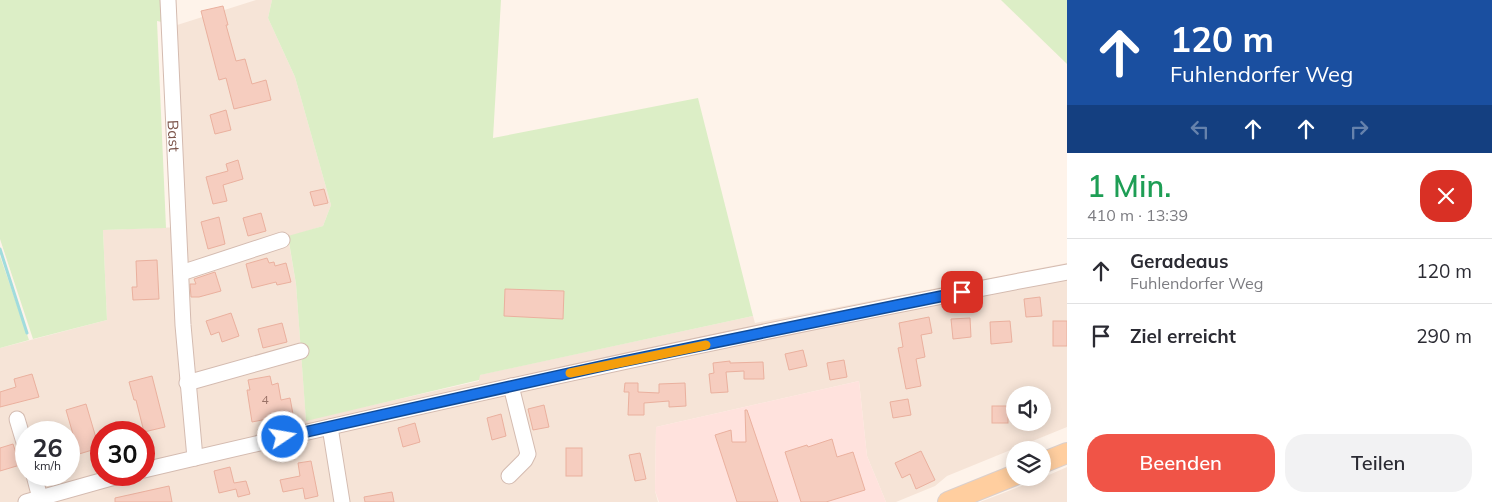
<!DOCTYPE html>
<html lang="de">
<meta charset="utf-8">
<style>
:root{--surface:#fff;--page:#f2f2f3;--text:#2b2b33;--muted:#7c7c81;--line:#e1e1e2;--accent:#f05447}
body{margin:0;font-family:Mulish,sans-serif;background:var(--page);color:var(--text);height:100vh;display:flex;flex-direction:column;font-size:19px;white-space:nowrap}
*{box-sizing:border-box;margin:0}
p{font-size:16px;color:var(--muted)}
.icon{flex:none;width:28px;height:28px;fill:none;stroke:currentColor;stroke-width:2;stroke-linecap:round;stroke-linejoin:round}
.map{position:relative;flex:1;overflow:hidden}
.sheet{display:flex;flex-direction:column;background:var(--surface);width:425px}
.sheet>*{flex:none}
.top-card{background:#1a4fa0;color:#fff;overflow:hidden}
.buttons{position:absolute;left:1006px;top:386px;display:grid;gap:10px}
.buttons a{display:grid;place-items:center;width:45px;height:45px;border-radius:50%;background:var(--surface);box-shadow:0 2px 12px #0003;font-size:25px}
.speed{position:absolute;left:15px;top:421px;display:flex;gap:10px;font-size:25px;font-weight:700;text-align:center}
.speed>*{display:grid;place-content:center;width:65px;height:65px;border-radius:50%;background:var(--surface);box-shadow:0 2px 12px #0003;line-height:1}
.speed small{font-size:12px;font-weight:400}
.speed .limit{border:8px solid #d22;background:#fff;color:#111}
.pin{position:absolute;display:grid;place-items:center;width:42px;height:42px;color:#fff;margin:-21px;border-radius:10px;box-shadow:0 2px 8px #0006}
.me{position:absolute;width:55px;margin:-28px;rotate:78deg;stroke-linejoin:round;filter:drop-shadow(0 0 4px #0008)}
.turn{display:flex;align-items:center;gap:18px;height:105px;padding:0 20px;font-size:22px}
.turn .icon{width:65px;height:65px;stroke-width:2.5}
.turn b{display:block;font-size:35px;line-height:42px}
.lanes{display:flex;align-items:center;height:48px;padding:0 20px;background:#0003;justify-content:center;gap:25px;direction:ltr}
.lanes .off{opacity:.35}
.round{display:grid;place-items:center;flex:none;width:52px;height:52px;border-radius:20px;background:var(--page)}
.summary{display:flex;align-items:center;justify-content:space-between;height:85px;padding:0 20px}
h1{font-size:30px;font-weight:600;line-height:38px;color:#1e9e55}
.action{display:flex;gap:10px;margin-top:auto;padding:10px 20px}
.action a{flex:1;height:58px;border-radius:20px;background:var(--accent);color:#fff;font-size:20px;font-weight:600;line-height:58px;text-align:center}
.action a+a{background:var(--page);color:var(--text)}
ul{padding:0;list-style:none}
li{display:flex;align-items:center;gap:15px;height:65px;padding:0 20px;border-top:1px solid var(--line)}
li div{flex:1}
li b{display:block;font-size:19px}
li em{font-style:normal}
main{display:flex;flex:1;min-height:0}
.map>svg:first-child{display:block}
.residential{fill:#f6e4d7;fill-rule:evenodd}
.commercial{fill:#ffe2dd}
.green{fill:#dceec6}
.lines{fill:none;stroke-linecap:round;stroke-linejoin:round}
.stream{stroke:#a1dcdd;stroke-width:3}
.building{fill:#f6cdbf;stroke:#eab09e}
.minor-casing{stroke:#d4bbb0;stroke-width:17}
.major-casing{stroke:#dacfcc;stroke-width:22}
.minor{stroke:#fff;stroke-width:15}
.major{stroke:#ffce9f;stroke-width:20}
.route-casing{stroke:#114b97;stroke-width:12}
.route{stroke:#1a73e8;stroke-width:9}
.slow{stroke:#f59e0b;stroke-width:9}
.labels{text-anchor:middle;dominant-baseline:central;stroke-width:5;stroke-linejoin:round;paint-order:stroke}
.number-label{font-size:12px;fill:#9a7267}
.street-label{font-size:15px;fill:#7c544a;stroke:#fff8f1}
</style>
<main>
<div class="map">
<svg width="1067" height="502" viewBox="0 0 1067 502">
<rect width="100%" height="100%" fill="#fef3ea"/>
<!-- residential -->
<g class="residential">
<path d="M256,0H272L268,18L295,77L331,205L323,226L288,237L296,284L306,420L479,381V375L753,316L755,323L1067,263V427L947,476L935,486L896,502H886L867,456L859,381L656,427L655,491L658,502H0V348L107,320L103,230L182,227L174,26ZM1015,395H1042V422H1015ZM26,432H69V475H26ZM101,432H144V475H101Z"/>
<path d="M1067,467V502H980L1042,478Z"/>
</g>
<!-- commercial -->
<path class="commercial" d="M859,381L867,456L886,502H659L655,491L656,427Z"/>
<!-- green -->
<g class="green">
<path d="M0,0H161L162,22L157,21L166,228L103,230L107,320L33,339L0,239Z"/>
<path d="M272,0H501L493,138L698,98L753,316L480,375L479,380L306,421L296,284L288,236L323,226L331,205L295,77L268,18Z"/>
<path d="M1001,0H1067V64Z"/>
<path d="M0,256L29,340L0,348Z"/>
</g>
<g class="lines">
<!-- stream -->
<path class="stream" d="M0,249L27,333"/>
</g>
<!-- building -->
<g class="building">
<path d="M223,6L228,25H226L236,61L245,59L252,84L266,80L271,100L234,109L226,78L219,80L201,11Z"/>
<path d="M226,110L231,130L215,134L210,115Z"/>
<path d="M238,160L243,179L223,185L227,201L213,204L206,177L228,171L226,164Z"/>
<path d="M324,189L328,203L314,206L310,192Z"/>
<path d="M261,213L266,231L248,236L243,218Z"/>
<path d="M219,217L225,244L208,249L201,222Z"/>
<path d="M267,258L269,263L274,262L275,266L286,263L291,282L277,285L276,282L252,288L246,264Z"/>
<path d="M157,260L159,299L133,300L132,287H137L136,261Z"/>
<path d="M215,272L221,291L199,297H191L190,284H196L194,279Z"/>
<path d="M505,289L564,291L563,319L504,316Z"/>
<path d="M1040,297L1042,316L1026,317L1024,299Z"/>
<path d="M231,313L239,336L222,342L219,332L211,335L206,321Z"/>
<path d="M929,317L932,333L921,335L925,357L916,359L921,386L906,389L898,348L903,347L899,323Z"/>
<path d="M970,318L971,337L953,339L951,319Z"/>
<path d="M1010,321L1012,342L991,344L990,322Z"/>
<rect x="1053" y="321" width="14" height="25"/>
<path d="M282,323L287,342L263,348L258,329Z"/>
<path d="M803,350L807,366L789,370L785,354Z"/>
<path d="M844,360L847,377L830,380L827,363Z"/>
<path d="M730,361V363L763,362L764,379H744V371L726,372L728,392L711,393L709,374L714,373L713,363Z"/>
<path d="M32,374L39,397L0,407V392L16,387L14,379Z"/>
<path d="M152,376L165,427L144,432L136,400H134L129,382Z"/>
<path d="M270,376L272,385L278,383L281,400L290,398L293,414L252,422L247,390H250L248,380Z"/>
<path d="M625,383H638V392L659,393V384L685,383L686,406L669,407V401L644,403V415H628L629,392H624Z"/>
<path d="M908,399L911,415L893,418L890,402Z"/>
<path d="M86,404L99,448L69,457V442L75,441L66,410Z"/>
<path d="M544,405L549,427L533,430L528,409Z"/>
<rect x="992" y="406" width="16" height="17"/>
<path d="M745,410H747L778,502H737L715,435L731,430L732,442H746Z"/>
<path d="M501,414L506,436L492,440L487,418Z"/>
<path d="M415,423L420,442L403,447L398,428Z"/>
<path d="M832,439L837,457L853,452L865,490L826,502H801L785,452L807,445L808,447Z"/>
<path d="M13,444L20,465L0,471V448Z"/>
<rect x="566" y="448" width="16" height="28"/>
<path d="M921,451L935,480L916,489L910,474L902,478L895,463Z"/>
<path d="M640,453L646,479L635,481L629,455Z"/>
<path d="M311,461L318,496L305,499L303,488L283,492L280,480L300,476L298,463Z"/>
<path d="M230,467L234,483L246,481L250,494L238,497L236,489L219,493L214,471Z"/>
<path d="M169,486L172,502H115V498Z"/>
<path d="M392,492L394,502H365L364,497Z"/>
</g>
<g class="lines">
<!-- minor casing -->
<g class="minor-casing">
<g id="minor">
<path id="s1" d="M168,0L183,325L195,458"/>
<path d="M181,273L282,240"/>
<path d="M187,383L301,351"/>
<path d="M17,419L26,449"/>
<path d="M330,427L342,502"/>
<path d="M144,470C450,398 758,330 1067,272"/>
<path d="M34,475L40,498"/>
<path d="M509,476L525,460L528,454L511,386"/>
<path d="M26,502L122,475"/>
</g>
</g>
<!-- major casing -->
<g class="major-casing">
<g id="major">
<path d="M1042,463L1067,453"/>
<path d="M948,502L1015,475"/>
</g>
</g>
<!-- minor -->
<use href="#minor" class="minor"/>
<!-- major -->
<use href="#major" class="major"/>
</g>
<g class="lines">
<!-- route casing -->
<g class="route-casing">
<path id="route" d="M283,437L620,362L962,292"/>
</g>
<!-- route -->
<use href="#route" class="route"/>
<!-- slow -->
<path class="slow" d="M570,373L706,345"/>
</g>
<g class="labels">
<!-- number labels -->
<g class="number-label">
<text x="265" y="399">4</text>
</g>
<!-- street labels -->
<g class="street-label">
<text stroke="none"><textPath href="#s1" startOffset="136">Bast</textPath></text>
</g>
</g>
</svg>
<div class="buttons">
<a><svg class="icon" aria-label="sound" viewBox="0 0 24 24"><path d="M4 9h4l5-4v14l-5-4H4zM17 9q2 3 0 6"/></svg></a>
<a><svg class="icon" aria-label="layers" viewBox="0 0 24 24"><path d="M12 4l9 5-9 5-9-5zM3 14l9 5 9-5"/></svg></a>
</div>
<div class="speed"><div>26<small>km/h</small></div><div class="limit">30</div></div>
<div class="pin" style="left:962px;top:292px;background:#d93025"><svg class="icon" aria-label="arrive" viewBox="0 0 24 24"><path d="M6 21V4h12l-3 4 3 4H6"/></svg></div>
<svg class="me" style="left:283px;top:437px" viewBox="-20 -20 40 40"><circle r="17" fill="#1a73e8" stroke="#fff" stroke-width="3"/><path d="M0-11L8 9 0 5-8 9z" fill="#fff"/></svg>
</div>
<section class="sheet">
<div class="top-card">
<div class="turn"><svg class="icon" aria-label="ahead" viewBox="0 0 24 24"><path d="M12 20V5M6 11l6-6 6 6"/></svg><div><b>120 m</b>Fuhlendorfer Weg</div></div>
<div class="lanes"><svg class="icon off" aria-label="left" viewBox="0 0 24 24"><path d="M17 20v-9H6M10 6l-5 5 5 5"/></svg><svg class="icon" aria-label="ahead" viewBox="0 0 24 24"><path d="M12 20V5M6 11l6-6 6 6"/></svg><svg class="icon" aria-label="ahead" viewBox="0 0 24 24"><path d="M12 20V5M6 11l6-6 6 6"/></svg><svg class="icon off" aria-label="right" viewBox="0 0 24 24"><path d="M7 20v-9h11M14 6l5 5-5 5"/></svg></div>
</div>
<div class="summary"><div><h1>1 Min.</h1><p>410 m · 13:39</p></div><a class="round" style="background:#d93025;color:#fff"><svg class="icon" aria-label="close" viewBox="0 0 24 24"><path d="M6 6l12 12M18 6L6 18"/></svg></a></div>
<ul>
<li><svg class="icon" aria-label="ahead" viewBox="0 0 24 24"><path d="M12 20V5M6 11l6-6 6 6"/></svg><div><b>Geradeaus</b><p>Fuhlendorfer Weg</p></div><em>120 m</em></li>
<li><svg class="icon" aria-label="arrive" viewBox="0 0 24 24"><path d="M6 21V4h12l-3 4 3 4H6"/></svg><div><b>Ziel erreicht</b></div><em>290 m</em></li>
</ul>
<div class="action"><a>Beenden</a><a>Teilen</a></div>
</section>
</main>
